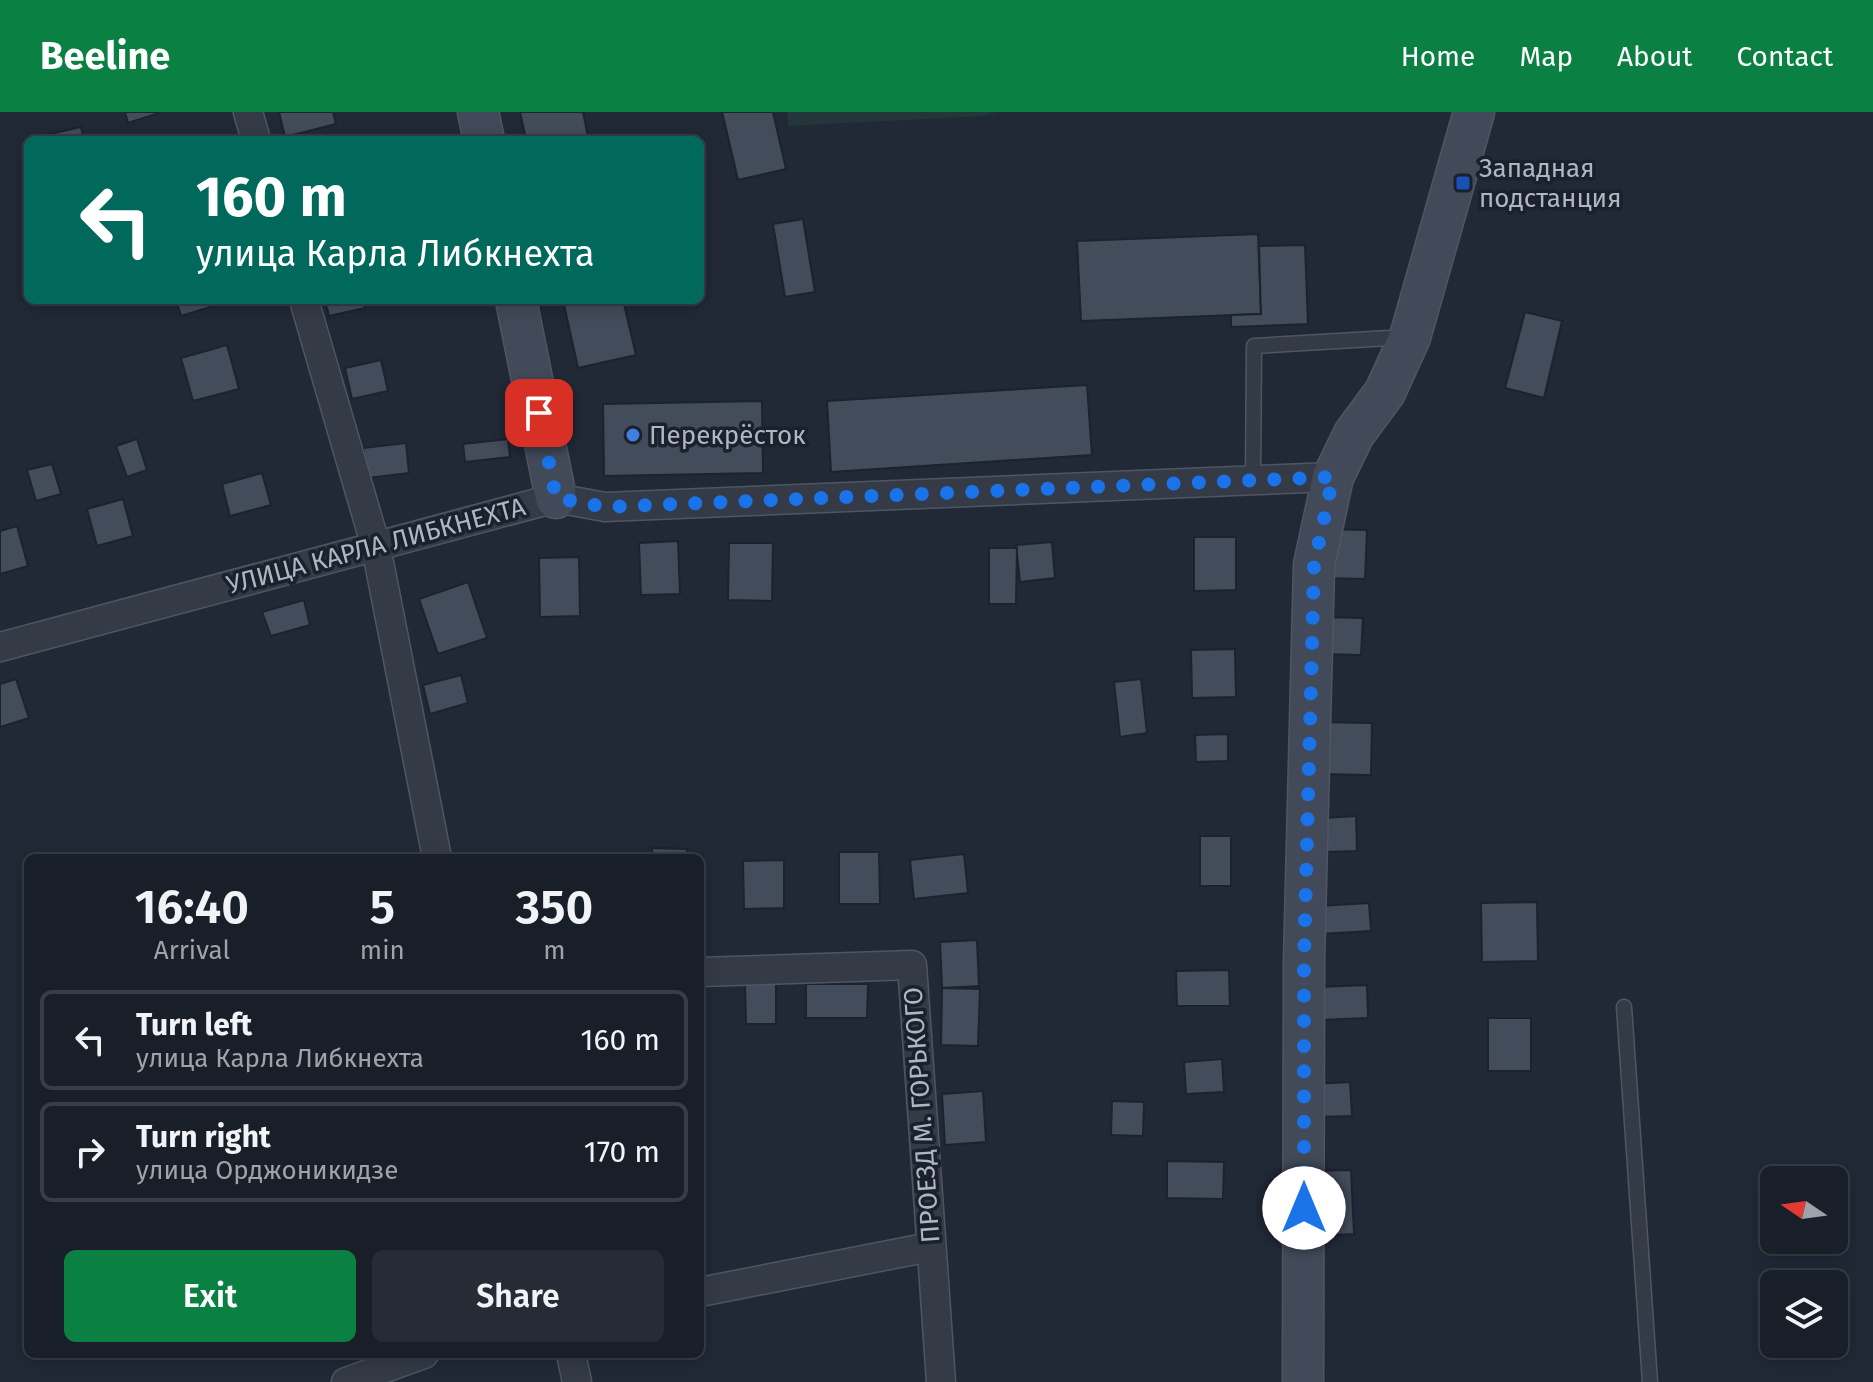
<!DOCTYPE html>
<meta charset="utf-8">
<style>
:root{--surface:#191f29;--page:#262c35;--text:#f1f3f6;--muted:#9fa2a8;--line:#373d46;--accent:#0b8043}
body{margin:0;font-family:"Fira Sans",sans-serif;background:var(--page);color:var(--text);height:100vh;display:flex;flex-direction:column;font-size:30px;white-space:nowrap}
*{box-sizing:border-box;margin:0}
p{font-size:26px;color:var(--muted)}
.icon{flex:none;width:44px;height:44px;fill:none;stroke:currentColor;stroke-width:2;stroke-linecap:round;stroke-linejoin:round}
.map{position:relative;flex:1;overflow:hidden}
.drawer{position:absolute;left:24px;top:742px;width:680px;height:504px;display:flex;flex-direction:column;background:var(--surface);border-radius:12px;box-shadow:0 4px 20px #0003,0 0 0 2px var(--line)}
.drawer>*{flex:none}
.top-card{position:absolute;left:24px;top:24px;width:680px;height:168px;border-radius:12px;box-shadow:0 4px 20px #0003,0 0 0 2px var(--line);background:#00695c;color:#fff;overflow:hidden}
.needle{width:52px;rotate:283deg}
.fabs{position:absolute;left:1760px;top:1054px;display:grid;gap:16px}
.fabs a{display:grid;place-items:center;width:88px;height:88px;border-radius:12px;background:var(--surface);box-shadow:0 4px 20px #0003,0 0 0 2px var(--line);font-size:40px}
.pin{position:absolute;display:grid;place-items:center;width:68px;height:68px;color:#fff;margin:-34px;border-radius:16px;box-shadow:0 4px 12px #0006}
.me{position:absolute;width:88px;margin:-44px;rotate:0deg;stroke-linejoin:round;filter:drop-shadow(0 0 6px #0008)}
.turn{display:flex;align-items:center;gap:28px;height:168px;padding:0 40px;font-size:36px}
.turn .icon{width:104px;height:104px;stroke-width:2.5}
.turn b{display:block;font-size:56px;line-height:68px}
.eta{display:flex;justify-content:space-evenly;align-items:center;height:136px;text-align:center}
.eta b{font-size:48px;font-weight:600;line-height:56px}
.button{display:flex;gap:16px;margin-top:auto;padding:16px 40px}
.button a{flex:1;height:92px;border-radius:12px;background:var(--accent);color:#fff;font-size:32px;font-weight:600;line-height:92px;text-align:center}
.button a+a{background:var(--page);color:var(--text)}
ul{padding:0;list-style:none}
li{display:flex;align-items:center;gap:24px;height:100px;margin:0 16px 12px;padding:0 24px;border:4px solid var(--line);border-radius:12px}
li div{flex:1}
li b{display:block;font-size:30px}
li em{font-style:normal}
header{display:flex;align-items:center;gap:48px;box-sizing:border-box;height:112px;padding:0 40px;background:var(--accent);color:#fff}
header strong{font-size:38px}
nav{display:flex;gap:44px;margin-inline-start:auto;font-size:28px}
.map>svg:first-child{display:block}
.green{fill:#243639}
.building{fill:#424c5b;stroke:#1c222e;stroke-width:2}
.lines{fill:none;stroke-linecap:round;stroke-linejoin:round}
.lane-casing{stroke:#4f5662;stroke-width:17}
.street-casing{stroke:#4f5662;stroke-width:31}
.secondary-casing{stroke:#4f5662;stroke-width:43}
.lane{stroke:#343b47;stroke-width:14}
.street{stroke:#343b47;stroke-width:28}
.secondary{stroke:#424a5a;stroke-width:40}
.route{stroke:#1a73e8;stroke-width:14;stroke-dasharray:0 25.2}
.transit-dot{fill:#1a4fb4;stroke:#1a202c;stroke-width:3}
.shop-dot{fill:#3f7fe0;stroke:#1a202c;stroke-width:3}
.labels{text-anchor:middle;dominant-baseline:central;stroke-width:7;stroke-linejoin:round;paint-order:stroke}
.poi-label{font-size:26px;fill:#aeb6c4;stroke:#1a202c;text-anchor:start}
.street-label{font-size:26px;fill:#aeb6c4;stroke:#1a202c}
</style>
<header>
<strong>Beeline</strong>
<nav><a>Home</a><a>Map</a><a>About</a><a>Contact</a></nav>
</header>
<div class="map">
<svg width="1873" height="1270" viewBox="0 0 1873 1270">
<rect width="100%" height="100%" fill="#212937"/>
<!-- green -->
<path class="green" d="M787,0H997L983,4L788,14Z"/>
<!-- building -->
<g class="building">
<path d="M125,0H162L128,11Z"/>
<path d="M279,0H333L336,12L285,25Z"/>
<path d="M520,0H583L588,25L575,28H526Z"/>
<path d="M722,0H773L786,57L738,68Z"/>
<path d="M81,15L84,28H38L37,25Z"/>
<path d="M803,107L815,180L785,185L773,112Z"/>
<path d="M1258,122L1261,202L1081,209L1077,129Z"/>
<path d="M1305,133L1308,212L1231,215V203L1261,202L1259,134Z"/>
<path d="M176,188H219L220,192L181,204Z"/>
<path d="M325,188H363L365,196L329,204Z"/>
<path d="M563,188H623L636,243L578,256Z"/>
<path d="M1525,200L1562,209L1544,286L1505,276Z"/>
<path d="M227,233L239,277L193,289L181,246Z"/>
<path d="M381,248L388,279L352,287L345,256Z"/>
<path d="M1087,273L1092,343L831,360L827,289Z"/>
<path d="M762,289L763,361L604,364L603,292Z"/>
<path d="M137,327L147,358L127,365L116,334Z"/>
<path d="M508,327L510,345L465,350L463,332Z"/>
<path d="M406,331L409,361L368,366L363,336Z"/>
<path d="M52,352L61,382L36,389L27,358Z"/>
<path d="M262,361L271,393L230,404L222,372Z"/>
<path d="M123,387L133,424L97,434L87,397Z"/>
<path d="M17,414L28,454L0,462V419Z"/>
<path d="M1319,417L1367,418L1365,467L1318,466Z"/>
<path d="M1194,425H1236V478L1194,479Z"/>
<path d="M678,429L680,482L641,483L639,431Z"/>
<path d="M1052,430L1055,466L1020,470L1016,433Z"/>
<path d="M729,431H773L772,489L728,488Z"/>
<path d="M989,436H1017L1016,492H989Z"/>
<path d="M579,445L580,504L540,505L539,446Z"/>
<path d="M468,470L487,526L438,542L419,487Z"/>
<path d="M304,488L310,513L271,524L262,500Z"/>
<path d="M1321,505L1363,506L1361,543L1320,542Z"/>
<path d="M1235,537L1236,585L1192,586L1191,538Z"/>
<path d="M461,563L468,591L430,602L423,573Z"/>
<path d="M16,567L29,606L0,615V572Z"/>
<path d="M1141,567L1147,621L1120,625L1114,570Z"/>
<path d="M1319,610L1372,611L1371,663L1318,662Z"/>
<path d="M1228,622V649L1196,650L1195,623Z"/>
<path d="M1356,704L1357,739L1325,740L1324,706Z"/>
<rect x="1200" y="724" width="31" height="50"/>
<path d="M652,736L687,737V746H652Z"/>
<path d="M839,740H879L880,792H839Z"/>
<path d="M964,742L968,781L914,787L910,748Z"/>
<path d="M784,748V796L744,797L743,749Z"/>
<path d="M1537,790L1538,849L1482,850L1481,791Z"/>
<path d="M1369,791L1371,819L1320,822L1318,794Z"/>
<path d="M977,828L979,874L942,876L940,830Z"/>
<path d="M1229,858L1230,894H1177L1176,859Z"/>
<path d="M745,871H776V912H746Z"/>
<path d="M806,872H868L867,906H806Z"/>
<path d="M1367,873L1368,906L1319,908V875Z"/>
<path d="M942,876L980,877L978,934L941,933Z"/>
<rect x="1488" y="906" width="43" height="53"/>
<path d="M1222,947L1224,980L1186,982L1184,950Z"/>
<path d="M1350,970L1352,1004L1314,1005L1313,972Z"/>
<path d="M983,979L986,1030L945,1033L942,982Z"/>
<path d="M1112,989L1144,990L1143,1024L1111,1023Z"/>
<path d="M1167,1049L1224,1050L1223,1087L1167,1086Z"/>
<path d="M1351,1058L1354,1122L1315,1124L1312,1059Z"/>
</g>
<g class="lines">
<!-- lane casing -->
<g class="lane-casing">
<g id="lane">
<path d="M1253,368L1254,234L1406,225"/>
<path d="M1624,895L1650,1270"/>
</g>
</g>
<!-- street casing -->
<g class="street-casing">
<g id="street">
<path d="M248,0L256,28"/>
<path d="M304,188L376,435L437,746"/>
<path d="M0,535L556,386L605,395L1333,365"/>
<path d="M700,860L912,853L941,1270"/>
<path d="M700,1180L930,1135"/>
<path d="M571,1242L577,1270"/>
<path d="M346,1270L424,1242"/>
</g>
</g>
<!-- secondary casing -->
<g class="secondary-casing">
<g id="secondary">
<path d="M478,0L484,28"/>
<path d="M516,188L556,386"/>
<path d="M1303,1270L1304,849L1314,453L1333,365L1354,322L1385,280L1410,225L1474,0"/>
</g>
</g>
<!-- lane -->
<use href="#lane" class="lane"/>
<!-- street -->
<use href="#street" class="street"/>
<!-- secondary -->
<use href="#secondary" class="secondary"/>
</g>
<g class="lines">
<!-- route -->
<path class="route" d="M539,301L556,386L605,395L1333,365L1314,453L1304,849V1096"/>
</g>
<!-- markers -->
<rect class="transit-dot" x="1455" y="63" width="16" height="16" rx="4"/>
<circle class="shop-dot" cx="633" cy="323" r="8"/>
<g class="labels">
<!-- poi labels -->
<g class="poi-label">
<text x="1479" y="56">Западная<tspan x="1479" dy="30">подстанция</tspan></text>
<text x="649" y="323">Перекрёсток</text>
</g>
<!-- street labels -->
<g class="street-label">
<text transform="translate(376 434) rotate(-15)">УЛИЦА КАРЛА ЛИБКНЕХТА</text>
<text transform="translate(922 1003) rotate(-94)">ПРОЕЗД М. ГОРЬКОГО</text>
</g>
</g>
</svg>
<div class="fabs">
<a><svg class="needle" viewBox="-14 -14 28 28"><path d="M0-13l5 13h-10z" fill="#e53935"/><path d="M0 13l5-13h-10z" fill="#9fa2a8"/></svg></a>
<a><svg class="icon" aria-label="layers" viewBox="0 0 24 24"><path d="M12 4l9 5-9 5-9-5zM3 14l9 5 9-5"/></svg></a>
</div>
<div class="pin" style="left:539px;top:301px;background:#d93025"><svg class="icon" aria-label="arrive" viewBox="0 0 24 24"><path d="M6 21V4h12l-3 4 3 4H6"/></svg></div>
<svg class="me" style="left:1304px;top:1096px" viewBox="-20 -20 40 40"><circle r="19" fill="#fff"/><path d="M0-13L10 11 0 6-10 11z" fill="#1a73e8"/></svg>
<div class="top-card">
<div class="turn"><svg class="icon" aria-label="left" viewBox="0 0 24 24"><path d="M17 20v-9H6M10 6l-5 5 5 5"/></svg><div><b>160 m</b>улица Карла Либкнехта</div></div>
</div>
<section class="drawer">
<div class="eta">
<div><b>16:40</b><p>Arrival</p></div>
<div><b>5</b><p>min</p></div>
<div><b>350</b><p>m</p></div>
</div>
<ul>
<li><svg class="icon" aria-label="left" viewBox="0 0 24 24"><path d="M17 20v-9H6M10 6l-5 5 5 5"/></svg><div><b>Turn left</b><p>улица Карла Либкнехта</p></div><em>160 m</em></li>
<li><svg class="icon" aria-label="right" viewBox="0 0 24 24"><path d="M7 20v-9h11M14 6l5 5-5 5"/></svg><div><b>Turn right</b><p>улица Орджоникидзе</p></div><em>170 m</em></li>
</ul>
<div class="button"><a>Exit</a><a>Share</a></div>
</section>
</div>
